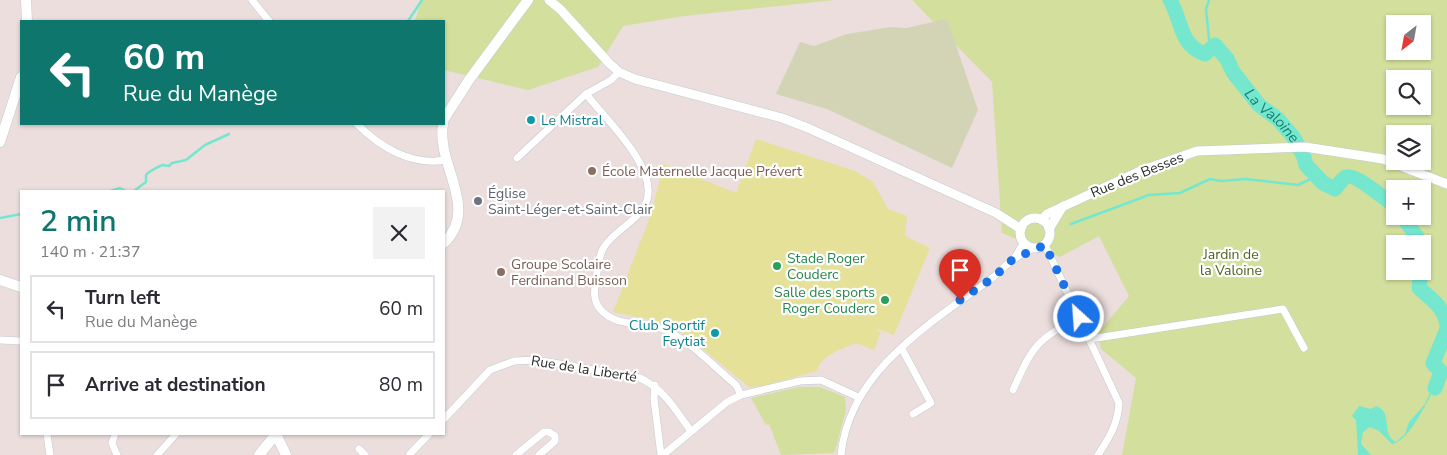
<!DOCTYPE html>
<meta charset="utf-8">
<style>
:root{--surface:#fff;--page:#f2f2f3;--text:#2b2b33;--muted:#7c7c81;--line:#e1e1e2;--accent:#0f766e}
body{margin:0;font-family:"Nunito Sans",sans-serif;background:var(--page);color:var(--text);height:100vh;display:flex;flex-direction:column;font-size:19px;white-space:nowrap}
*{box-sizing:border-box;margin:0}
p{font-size:16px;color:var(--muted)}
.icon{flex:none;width:28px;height:28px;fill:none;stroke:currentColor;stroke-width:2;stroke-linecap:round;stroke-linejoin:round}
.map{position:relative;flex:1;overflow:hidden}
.sheet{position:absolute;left:20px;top:190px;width:425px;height:245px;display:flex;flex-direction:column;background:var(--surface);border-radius:0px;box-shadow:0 1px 4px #0004}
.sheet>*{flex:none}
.banner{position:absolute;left:20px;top:20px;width:425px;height:105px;border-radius:0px;box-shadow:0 1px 4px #0004;background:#0f766e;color:#fff;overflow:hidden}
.needle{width:32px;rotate:211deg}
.controls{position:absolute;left:1386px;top:15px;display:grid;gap:10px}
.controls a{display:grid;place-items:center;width:45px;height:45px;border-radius:0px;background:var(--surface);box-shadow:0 1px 4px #0004;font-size:25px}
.pin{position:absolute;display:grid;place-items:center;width:42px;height:42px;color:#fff;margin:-51px -21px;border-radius:50% 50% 50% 0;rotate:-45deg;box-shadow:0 0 5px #0007}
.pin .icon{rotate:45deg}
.me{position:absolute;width:55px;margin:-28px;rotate:334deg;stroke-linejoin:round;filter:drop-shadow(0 0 4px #0008)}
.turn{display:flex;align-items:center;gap:18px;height:105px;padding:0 20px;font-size:22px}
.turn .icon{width:65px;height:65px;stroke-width:2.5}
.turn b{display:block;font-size:35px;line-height:42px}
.round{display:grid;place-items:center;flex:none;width:52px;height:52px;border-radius:0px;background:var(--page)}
.summary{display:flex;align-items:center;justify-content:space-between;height:85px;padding:0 20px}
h1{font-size:30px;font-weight:600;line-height:38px;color:var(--accent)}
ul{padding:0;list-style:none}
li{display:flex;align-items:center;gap:15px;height:68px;margin:0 10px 8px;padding:0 10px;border:2px solid var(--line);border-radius:0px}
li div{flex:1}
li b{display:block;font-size:19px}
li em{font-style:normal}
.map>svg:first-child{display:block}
.green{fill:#d3df9c;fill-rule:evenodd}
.cemetery{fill:#d3d4b5}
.pitch{fill:#e5e198}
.water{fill:#75e7cf}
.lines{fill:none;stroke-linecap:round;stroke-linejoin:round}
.stream{stroke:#75e7cf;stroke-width:2.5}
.river{stroke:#75e7cf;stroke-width:15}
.minor-casing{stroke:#c1cbd0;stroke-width:8}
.tertiary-casing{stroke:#c1cbd0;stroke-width:10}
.secondary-casing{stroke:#c1cbd0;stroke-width:11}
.minor{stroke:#fff;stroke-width:7}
.tertiary{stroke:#fff;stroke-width:9}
.secondary{stroke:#fff;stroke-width:10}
.route{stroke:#1a73e8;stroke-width:9;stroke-dasharray:0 16.2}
.culture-dot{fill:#0f9aa8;stroke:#fff;stroke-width:2}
.education-dot{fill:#8d6e63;stroke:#fff;stroke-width:2}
.worship-dot{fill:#6b7280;stroke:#fff;stroke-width:2}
.leisure-dot{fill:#2e9e5b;stroke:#fff;stroke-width:2}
.labels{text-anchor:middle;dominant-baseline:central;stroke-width:4.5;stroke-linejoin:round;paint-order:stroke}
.culture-label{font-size:14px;fill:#0d838f;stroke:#fff;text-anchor:start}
.education-label{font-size:14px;fill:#785e54;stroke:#fff;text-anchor:start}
.street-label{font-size:14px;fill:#2a2a2a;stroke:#fff}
.worship-label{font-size:14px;fill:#5b616d;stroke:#fff;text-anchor:start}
.park-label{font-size:14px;fill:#4d631e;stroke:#fff}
.leisure-label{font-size:14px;fill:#27864d;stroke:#fff;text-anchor:start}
.water-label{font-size:15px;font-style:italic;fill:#148070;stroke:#fff}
</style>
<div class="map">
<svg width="1447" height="455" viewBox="0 0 1447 455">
<rect width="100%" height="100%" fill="#ebdedd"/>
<!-- green -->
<g class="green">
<path d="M421,0H835L684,16L623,26L598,67L528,90L444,70V21H415Z"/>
<path d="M912,0H1447V455H1122L1136,378L1101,349L1098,333L1129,296L1099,236L1060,257L1002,233L992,82ZM1395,24H1422V51H1395ZM1395,79H1422V106H1395ZM1395,134H1422V161H1395ZM1395,189H1422V216H1395ZM1395,244H1422V271H1395Z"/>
<path d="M799,387H820L845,397L846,410L835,451L832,453L781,455L769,424L766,425L751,398Z"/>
</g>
<!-- cemetery -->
<path class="cemetery" d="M947,19L978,110L952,168L827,109L776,94L800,42L814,46L847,34L891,27L906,28Z"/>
<!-- pitch -->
<path class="pitch" d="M756,139L855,171L873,182L888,209L907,216L905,236L930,248L894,335L878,329L877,331L881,332L874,350L856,343C842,349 821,355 817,371L763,386L749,387L682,332L666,323L613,312L650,217L664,164L736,193Z"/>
<!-- water -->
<g class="water">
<path d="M1167,0L1172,3L1185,41L1193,48L1205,54L1215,45L1227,59L1233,72L1259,105L1278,119L1294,138L1289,139L1279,122L1258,109L1237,80L1228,74L1219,52L1214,51L1210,55L1204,57C1186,52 1177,36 1171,19C1169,13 1171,7 1167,0Z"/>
<path d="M1301,162L1329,188L1335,189C1338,185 1342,179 1346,177C1355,173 1386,200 1395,206V210L1352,179L1343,183L1335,194L1321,190L1323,187L1301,166Z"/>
<path d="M1418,271H1421L1419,288C1432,300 1447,308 1447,329L1433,363L1441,372L1440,375C1433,391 1410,442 1392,444L1379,431L1370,427L1363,432L1361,444L1371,455H1358L1356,420L1352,416L1359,406L1371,409L1376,406C1394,412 1380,434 1396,442L1405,434L1409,422L1425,404L1437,377L1436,371H1429L1427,366C1434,346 1447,327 1435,305C1429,298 1421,298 1414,288Z"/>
</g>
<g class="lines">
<!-- stream -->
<g class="stream">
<path d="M1209,0L1206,9L1210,48"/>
<path d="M408,21L422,0"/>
<path d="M110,191L120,188L126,191"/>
<path d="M134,191L146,182V175C149,171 157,168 162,165L169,166L172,163L186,160L205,145L229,134"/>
<path d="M0,218L21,214"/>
<path d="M1071,224L1149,195L1180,193L1210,179L1221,181L1246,179L1298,185L1315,177"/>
</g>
<!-- river -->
<g class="river">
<path id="s1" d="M1170,0C1182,20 1179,45 1205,54L1215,45L1227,59L1233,72L1259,105L1278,119L1294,138L1304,157L1306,165L1323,183L1335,189C1338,185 1342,179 1346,177C1355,173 1386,200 1395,206"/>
<path d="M1402,216L1422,244"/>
<path d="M1421,271L1419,288C1431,299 1443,306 1447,324"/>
<path d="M1435,388L1441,372L1433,363L1447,329"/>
</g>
<!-- minor casing -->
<g class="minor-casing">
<g id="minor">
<path d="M252,0L269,21"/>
<path d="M586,94C605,118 646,157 648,188C651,217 617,226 604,247C598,256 598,269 596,280C594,290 593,300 600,309C615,327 640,322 660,328C686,336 715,368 736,385L741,395"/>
<path d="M357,124C380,147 411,166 445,160"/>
<path d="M517,158L586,94L611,80L619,72"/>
<path d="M1045,245L1119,403C1118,424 1109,438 1098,455"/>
<path d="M1014,259L1024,242"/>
<path d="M1090,339L1283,309L1304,348"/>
<path d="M0,340L21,341"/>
<path d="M902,349L931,403L913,414"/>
<path d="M655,385L654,399L661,455"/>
<path d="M1013,390C1033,345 1036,341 1079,317"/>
<path d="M444,419L490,370L514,361L536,360L640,378C665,390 675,410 691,431"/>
<path d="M47,434L50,455"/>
<path d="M115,434L112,443L117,455"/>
<path d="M359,449L365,455"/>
<path d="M410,454L429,434"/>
<path d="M157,455L176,434"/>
<path d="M516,455L544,432H549L555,436V441L539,455"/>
<path d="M663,455L727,402L741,395L800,381L821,380L858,397"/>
<path d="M841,455C849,372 929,324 991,279C999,273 1005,265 1014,259C1020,255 1027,251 1034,248"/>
</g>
</g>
<!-- tertiary casing -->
<g class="tertiary-casing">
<g id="tertiary">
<path d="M549,0L560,9L609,63L619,72L635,79L782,118L808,128L996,213L1021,229"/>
<circle cx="1035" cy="233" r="15"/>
<path d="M1042,220L1047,214L1140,171L1197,151L1305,147L1383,159L1447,184"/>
<path d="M1049,229L1063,206"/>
</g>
</g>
<!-- secondary casing -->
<g class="secondary-casing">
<g id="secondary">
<path d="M26,0L27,21"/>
<path d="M444,119L469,80L528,0"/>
<path d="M443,124C436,165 480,208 444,243"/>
<path d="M0,142L21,77"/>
<path d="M0,280L21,287"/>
<path d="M276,434L286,455"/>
<path d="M259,455L276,434"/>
</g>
</g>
<!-- minor -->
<use href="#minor" class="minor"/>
<!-- tertiary -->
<use href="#tertiary" class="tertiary"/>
<!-- secondary -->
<use href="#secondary" class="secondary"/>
</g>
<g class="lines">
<!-- route -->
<path class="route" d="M960,300L993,278L1013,259L1045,245L1079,317"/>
</g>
<!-- markers -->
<g class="culture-dot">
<circle cx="531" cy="120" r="5"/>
<circle cx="715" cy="333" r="5"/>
</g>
<g class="education-dot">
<circle cx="592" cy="171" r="5"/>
<circle cx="501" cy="272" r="5"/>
</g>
<circle class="worship-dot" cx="478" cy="201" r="5"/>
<g class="leisure-dot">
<circle cx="777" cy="266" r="5"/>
<circle cx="885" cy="300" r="5"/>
</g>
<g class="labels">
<!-- culture labels -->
<g class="culture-label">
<text x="541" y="120">Le Mistral</text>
<text x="705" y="325" text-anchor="end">Club Sportif<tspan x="705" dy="16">Feytiat</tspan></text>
</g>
<!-- education labels -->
<g class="education-label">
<text x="602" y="171">École Maternelle Jacque Prévert</text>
<text x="511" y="264">Groupe Scolaire<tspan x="511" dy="16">Ferdinand Buisson</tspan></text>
</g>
<!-- street labels -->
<g class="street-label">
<text transform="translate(1137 175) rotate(-22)">Rue des Besses</text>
<text transform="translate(584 369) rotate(9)">Rue de la Liberté</text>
</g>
<!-- worship labels -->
<g class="worship-label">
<text x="488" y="193">Église<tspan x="488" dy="16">Saint-Léger-et-Saint-Clair</tspan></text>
</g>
<!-- park labels -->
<g class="park-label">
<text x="1231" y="254">Jardin de<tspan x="1231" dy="16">la Valoine</tspan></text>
</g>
<!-- leisure labels -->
<g class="leisure-label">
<text x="787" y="258">Stade Roger<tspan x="787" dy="16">Couderc</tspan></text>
<text x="875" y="292" text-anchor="end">Salle des sports<tspan x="875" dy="16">Roger Couderc</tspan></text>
</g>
<!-- water labels -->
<g class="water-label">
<text stroke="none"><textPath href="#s1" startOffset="172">La Valoine</textPath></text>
</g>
</g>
</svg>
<div class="controls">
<a><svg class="needle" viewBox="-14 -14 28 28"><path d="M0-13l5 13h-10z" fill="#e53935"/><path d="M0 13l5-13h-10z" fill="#7c7c81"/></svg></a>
<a><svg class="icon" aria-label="search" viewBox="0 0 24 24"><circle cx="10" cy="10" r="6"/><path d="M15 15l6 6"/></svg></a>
<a><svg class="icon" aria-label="layers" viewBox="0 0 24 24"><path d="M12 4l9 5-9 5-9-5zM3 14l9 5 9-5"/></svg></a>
<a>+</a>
<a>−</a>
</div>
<div class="pin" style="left:960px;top:300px;background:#d93025"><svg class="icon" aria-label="arrive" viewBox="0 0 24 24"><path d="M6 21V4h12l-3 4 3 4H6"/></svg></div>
<svg class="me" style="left:1079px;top:317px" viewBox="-20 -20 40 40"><circle r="17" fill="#1a73e8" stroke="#fff" stroke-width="3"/><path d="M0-11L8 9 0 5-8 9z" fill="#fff"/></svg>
<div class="banner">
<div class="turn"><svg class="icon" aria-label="left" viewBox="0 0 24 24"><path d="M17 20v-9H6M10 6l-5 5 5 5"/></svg><div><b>60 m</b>Rue du Manège</div></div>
</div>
<section class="sheet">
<div class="summary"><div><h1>2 min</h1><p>140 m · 21:37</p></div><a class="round"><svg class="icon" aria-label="close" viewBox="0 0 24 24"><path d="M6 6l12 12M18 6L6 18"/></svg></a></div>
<ul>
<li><svg class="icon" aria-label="left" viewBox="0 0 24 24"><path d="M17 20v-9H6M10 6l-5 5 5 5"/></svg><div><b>Turn left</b><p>Rue du Manège</p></div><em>60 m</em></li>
<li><svg class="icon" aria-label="arrive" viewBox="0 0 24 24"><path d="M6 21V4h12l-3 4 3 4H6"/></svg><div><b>Arrive at destination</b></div><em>80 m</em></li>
</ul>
</section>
</div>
